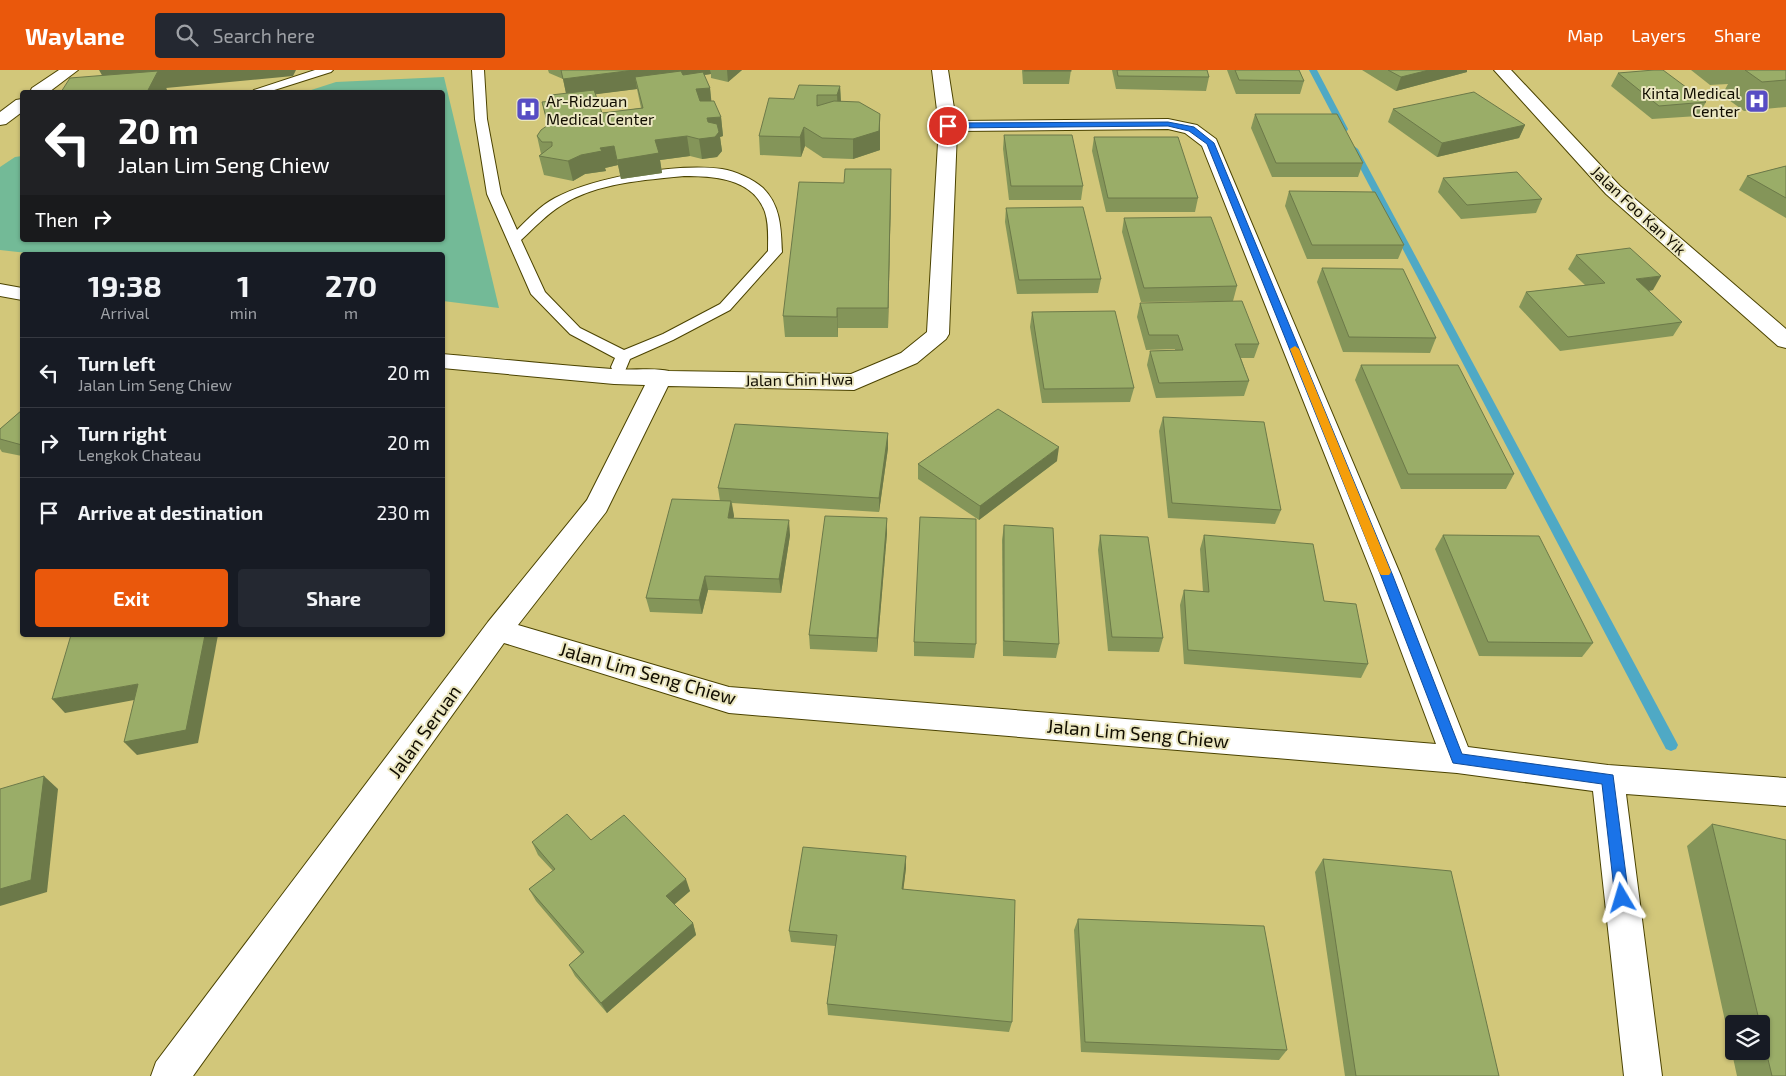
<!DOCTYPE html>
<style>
:root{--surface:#171b24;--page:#242831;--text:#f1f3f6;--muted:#9ea1a6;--line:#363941;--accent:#ea580c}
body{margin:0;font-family:"Exo 2",sans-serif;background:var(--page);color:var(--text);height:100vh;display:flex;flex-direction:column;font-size:19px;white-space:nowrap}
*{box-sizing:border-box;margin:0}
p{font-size:16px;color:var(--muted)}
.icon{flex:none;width:28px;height:28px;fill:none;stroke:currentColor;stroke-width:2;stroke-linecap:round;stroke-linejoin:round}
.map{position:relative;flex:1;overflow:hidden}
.details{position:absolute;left:20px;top:182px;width:425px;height:385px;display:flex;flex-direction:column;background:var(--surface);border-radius:5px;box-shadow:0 1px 4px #0004}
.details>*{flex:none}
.guide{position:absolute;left:20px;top:20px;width:425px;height:152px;border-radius:5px;box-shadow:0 1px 4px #0004;background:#202124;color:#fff;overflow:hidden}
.buttons{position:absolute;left:1725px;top:945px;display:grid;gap:10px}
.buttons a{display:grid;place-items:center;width:45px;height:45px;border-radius:5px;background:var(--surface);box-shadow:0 1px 4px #0004;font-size:25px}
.pin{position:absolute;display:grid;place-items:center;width:42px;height:42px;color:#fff;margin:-21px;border:2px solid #fff;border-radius:50%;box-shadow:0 1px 5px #0007}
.me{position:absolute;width:55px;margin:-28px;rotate:353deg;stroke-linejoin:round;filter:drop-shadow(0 0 4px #0008)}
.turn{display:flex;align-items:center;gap:18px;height:105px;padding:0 15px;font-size:22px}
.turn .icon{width:65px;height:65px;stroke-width:2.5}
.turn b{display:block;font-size:35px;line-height:42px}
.then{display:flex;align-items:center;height:48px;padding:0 15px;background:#0003;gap:10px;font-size:19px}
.eta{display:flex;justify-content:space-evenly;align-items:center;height:85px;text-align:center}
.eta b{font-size:30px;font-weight:700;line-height:35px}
.cta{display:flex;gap:10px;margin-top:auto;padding:10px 15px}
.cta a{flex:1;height:58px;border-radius:5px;background:var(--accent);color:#fff;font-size:20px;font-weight:700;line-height:58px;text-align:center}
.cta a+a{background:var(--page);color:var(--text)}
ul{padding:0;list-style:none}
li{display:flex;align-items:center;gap:15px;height:70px;padding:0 15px;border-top:1px solid var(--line)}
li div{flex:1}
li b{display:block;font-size:19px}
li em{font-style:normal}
header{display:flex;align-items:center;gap:30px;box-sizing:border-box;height:70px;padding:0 25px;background:var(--accent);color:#fff}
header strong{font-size:24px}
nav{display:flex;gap:28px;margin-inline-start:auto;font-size:18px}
.search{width:350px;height:45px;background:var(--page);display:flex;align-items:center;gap:12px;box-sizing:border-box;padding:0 18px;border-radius:5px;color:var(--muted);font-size:19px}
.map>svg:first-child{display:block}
.green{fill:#73ba97}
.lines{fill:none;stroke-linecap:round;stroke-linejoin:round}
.stream{fill:#4fa9c5;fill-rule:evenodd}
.service-casing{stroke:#4b4300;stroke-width:2}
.minor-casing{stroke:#4b4300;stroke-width:2}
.service{fill:#fff;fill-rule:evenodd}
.minor{fill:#fff;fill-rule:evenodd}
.wall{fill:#849559;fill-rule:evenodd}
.shaded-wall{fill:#6c7949}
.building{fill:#9aad68;stroke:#6c7949}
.route{fill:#1a73e8;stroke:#114b97}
.slow{fill:#f59e0b}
.labels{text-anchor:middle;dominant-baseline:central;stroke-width:4;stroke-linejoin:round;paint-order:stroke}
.far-poi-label{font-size:16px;fill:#110d00;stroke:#ebe7c1;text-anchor:end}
.far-street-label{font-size:16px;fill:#110d00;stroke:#ebe7c1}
.street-label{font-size:19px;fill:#110d00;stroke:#ebe7c1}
</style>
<header>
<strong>Waylane</strong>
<div class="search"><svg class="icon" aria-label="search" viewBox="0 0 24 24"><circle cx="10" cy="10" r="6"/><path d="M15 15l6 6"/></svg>Search here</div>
<nav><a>Map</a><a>Layers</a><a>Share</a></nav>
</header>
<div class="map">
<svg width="1786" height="1006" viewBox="0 0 1786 1006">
<rect width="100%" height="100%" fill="#d2c77a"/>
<!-- green -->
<path class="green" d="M444,7L499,238L443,231L442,185H45L0,180V97L15,87L22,86V170H442V22H305L336,12Z"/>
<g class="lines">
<!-- stream -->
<g class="stream">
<path d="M1309,0H1317L1348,59L1347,61L1340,59Z"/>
<path d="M1354,76L1358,79L1676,671L1678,675L1676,679L1671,681L1666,679L1350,79Z"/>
</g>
<!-- service casing -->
<g class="service-casing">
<g id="service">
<path d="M315,0H333L331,2L268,22H252L254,20Z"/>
<path d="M472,0H484L487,49L501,124L517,160C528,149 540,136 555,128C594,107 677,93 722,99C735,101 753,109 763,118C781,136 781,159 782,182L730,240L673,270L630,289L625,301H613L611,297L615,288L570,264L531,224L487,124L475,49ZM684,106C714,106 753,108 765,142C769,154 768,168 768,181L720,234L663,264L624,280L580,258L545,222L521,170C534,158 547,144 562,135C596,113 645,110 684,106Z"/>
</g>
</g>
<!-- minor casing -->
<g class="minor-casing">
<g id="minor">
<path d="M59,0H78L49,22H30L32,18Z"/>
<path d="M932,0H948L956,51L1168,49L1197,55L1216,69L1401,506L1468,677L1608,695L1786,708V736L1626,724L1662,1006H1624L1593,721L1457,703L729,643L504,573L193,1006H151L156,992L488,552L587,430L645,315L614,314L442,298V284C499,289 555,295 612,299C629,301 654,297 669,301L851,304L901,283L927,262L939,56ZM1168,59L1185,63L1202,76L1373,506L1436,674L729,617L518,555L606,442L668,316L854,320L917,293L946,269L949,264L957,61Z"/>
<path d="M1494,0H1511L1620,116L1786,259V278L1778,276L1606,124Z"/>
<path d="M22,29V42L6,54L0,55V42L16,30Z"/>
<path d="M0,214L22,218V230L0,226Z"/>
</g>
</g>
<!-- service -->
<use href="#service" class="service"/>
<!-- minor -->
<use href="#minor" class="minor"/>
</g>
<!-- wall -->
<g class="wall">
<path d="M548,0H742L728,12L711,8V4L704,5L710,18L711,31L721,47L723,66L720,67L722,81L717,87L702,89L690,86L660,90L662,103L621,109L618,95L605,98L606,101L585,104L573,111L544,105L539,86L541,84L537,66L548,56L542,32L551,31L566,23L563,9L549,3ZM637,19L641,38L602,43L595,24Z"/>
<path d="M1022,0H1071L1069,14H1023Z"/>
<path d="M1112,0H1207L1209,7L1206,21L1116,19Z"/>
<path d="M1227,0H1299L1304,11L1300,24H1236Z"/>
<path d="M1362,0H1467V2L1396,21Z"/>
<path d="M1691,0H1786V37L1744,41L1722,25L1728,14L1710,15Z"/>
<path d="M1618,3L1706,32L1698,46L1652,49L1611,16Z"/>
<path d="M840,16L841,31L880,44V80L853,89L823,88L805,76L801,87L760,85L759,66L794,29Z"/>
<path d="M1393,39L1525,55L1519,68L1437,87L1388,52Z"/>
<path d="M1255,44L1363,93L1358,107H1272L1251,58Z"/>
<path d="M1004,65L1083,116L1081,130H1009L1003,79Z"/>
<path d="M1094,67L1198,128L1195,142H1106L1092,81Z"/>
<path d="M1786,96V148L1739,120L1747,106Z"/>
<path d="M1443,108L1542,129L1536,143L1461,149L1438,122Z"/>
<path d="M891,119L888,258H838V267H785L783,246Z"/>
<path d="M1289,121L1404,175L1398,189H1307L1285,136Z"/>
<path d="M1006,138L1101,209L1098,223L1017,224L1005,152Z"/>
<path d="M1124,148L1237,216L1233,231L1141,232L1122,162Z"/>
<path d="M1576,185L1653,220L1648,221L1682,252L1673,266L1560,281L1519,237L1526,222L1585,215L1568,199Z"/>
<path d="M1322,198L1436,268L1430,283L1343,282L1317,212Z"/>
<path d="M1140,233L1259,274L1254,288H1241L1249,311L1244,326L1156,328L1147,295L1150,281L1175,280V279L1146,280L1137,247Z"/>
<path d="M1032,242L1134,318L1130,332L1042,333L1030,257Z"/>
<path d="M1361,295L1514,404L1506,419H1401L1355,310Z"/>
<path d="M22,340V386L2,382L0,379V359Z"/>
<path d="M1163,347L1281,440L1275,454L1168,448L1159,361Z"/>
<path d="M888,363V378L879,442L732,433L734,446L733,449L790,465L781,523L708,520L702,544L650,542L646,528L720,431L718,418Z"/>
<path d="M1057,391L979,450L918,409V394Z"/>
<path d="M887,448V463L877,582L810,579L809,565Z"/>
<path d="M1004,455L1059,574L1056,588L1003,586L1002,470Z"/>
<path d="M1100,465L1163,568L1159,582L1108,581L1098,480Z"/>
<path d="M1204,465L1324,531L1368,594L1361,608L1184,594L1180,535L1184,520L1203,522L1200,479Z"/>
<path d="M1443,465L1593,573L1582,587L1479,586L1435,479Z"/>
<path d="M914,572L976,574L974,588L914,586Z"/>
<path d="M1712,754L1786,1006H1737L1687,776ZM1734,954H1761V981H1734Z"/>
<path d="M591,770L690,821L674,835L693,853L696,865L607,943L575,906L569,895L581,884L536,831L529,819L553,801L538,785L532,772Z"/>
<path d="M1323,789L1499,1006H1345L1315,802Z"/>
<path d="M906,798L903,820L1012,952L1009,962L828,945L827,934L835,876L791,872L789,861Z"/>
<path d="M1078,849L1287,980L1279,990L1081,982L1074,860Z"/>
</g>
<!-- shaded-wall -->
<g class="shaded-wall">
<path d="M99,0H296L293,6L166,18L167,19L166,22H147L107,14Z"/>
<path d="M634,0H710L711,4L668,10L635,7L637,19L567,28L563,9Z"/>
<path d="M727,0H742L728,12Z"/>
<path d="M1429,0H1467V2L1396,21L1401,7Z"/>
<path d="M840,16L841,35L838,44L837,25Z"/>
<path d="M710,18L712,37L699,38L696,19Z"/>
<path d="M880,44V80L853,89V69Z"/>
<path d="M721,47L723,66L720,67L722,81L717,87L702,89L699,69L707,48Z"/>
<path d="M1525,55L1519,68L1437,87L1442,73Z"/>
<path d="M804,57L805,76L801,87L800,67Z"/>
<path d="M687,66L690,86L660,90L662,103L621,109L617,90L655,70Z"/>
<path d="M614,76L618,95L605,98L606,101L585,104L573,111L568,91L581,85L600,78Z"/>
<path d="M891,99V119L888,258V238Z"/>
<path d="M1661,206L1653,220L1627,224L1636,209Z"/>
<path d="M837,238L838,258V267L837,247Z"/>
<path d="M888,363V378L879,442V428Z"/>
<path d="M1059,377L1057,391L979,450L980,436Z"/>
<path d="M731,431L734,446L730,463L728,448Z"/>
<path d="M887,448V463L877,582V568Z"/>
<path d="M789,450L790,465L781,523L779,509Z"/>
<path d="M705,506L708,520L702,544L699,530Z"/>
<path d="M205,565H218L198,673L137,685L124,672Z"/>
<path d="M138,614L150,627L65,643L52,629Z"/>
<path d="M44,706L58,719L47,822L0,836V819Z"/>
<path d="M906,786V798L902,831V819Z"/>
<path d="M686,809L690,821L670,838L666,826Z"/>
<path d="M693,853L696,865L607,943L601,933Z"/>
</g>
<!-- building -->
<g class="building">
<path d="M561,0H634L563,9Z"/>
<rect x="1024" y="0" width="47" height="1"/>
<path d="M1117,0H1207L1209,7L1118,6Z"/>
<path d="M1235,0H1299L1304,11L1239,10Z"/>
<path d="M1388,0H1429L1401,7Z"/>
<path d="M1654,0H1663L1706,32L1659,36L1618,3Z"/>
<path d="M1745,0H1786V10L1762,12Z"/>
<path d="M158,1L147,22H61L70,8Z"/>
<path d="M681,1L683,5L703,2L710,18L696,19L700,31H714L721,47L707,48L708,52L717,54L719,62L715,67L699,69L687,66L655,70L659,83L617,90L614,76L600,78L602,81L581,85L568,91L539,86L552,76V72H542L537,66L541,60L548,55L542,32L551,31V25L594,20L602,43L643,38L635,7Z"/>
<path d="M799,15L840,16L837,25H817V36L834,31L859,32L880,44L879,61L853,69L822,68L804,57L800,67L759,66L769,28L794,29Z"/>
<path d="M1474,22L1525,55L1442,73L1393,39Z"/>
<path d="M1255,44H1337L1363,93H1276Z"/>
<path d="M1004,65H1072L1083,116H1011Z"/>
<path d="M1094,67H1178L1198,128H1108Z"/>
<path d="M1786,96V128L1747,106Z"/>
<path d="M845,99H891L888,238H837V247L783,246L799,112L844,113Z"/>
<path d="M1517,102L1542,129L1467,135L1443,108Z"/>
<path d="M1289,121L1375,122L1404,175H1312Z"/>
<path d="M1083,137L1101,209L1019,210L1006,138Z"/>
<path d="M1211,147L1237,216L1144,218L1124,148Z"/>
<path d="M1630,178L1661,206L1636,209L1682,252L1568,267L1526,222L1605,213L1576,185Z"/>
<path d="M1322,198L1403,199L1436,268L1349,267Z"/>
<path d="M1242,231L1259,274H1235L1249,311L1159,313L1150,281L1183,280L1178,265H1149L1140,233Z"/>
<path d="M1115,241L1134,318L1044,319L1032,242Z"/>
<path d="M1361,295H1458L1514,404H1408Z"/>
<path d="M998,339L1059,377L980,436L918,394Z"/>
<path d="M22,340V375L0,369V359Z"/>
<path d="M1163,347L1264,352L1281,440L1172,433Z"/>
<path d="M735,354L888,363L879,428L718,418Z"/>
<path d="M672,429L731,431L728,448L789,450L779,509L705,506L699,530L646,528Z"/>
<path d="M825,446L887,448L877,568L809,565Z"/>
<path d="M920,447L976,449V574L914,572Z"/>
<path d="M1004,455L1053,458L1059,574L1004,571Z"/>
<path d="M1100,465L1148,467L1163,568L1112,567Z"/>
<path d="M1204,465L1313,474L1324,531L1356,534L1368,594L1188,580L1184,520L1209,522Z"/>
<path d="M1443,465L1539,466L1593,573L1488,572Z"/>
<path d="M71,565H205L186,660L124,672L138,614L52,629Z"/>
<path d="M44,706L31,810L0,819V719Z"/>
<path d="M567,744L591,770L624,745L686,809L666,826L693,853L601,933L569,895L584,882L529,819L555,799L532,772Z"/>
<path d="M1712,754L1786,770V1006H1772L1761,960V954H1760Z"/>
<path d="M803,777L906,786L902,819L1015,830L1012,952L827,934L837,865L789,861Z"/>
<path d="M1323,789L1451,801L1499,1006H1356Z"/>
<path d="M1078,849L1264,856L1287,980L1085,972Z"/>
</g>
<!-- route -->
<path class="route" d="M1168,52L1194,57L1214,73L1393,506L1462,684L1613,705L1629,828L1627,833L1622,835L1617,833L1615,828L1602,714L1453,693L1381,506L1207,74L1189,61L1168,56L948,58L944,56L948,53Z"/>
<!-- slow -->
<path class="slow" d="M1295,276L1299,279L1391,502L1389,505H1381L1379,502L1290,279Z"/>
<!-- icons -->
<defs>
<g id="hospital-square" transform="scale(1.25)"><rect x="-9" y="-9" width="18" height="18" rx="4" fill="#574dc4" stroke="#ebe7c1"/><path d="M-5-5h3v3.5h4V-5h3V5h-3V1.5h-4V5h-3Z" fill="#fff"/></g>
</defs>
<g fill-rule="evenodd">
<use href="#hospital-square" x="1757" y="31"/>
<use href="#hospital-square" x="528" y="39"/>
</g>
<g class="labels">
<!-- far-poi labels -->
<g class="far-poi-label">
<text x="1740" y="22">Kinta Medical<tspan x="1740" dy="18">Center</tspan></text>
<text x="546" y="30" text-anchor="start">Ar-Ridzuan<tspan x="546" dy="18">Medical Center</tspan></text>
</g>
<!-- far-street labels -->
<g class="far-street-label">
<text transform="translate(1639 140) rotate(43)">Jalan Foo Kan Yik</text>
<text transform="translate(799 309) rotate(-1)">Jalan Chin Hwa</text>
</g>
<!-- street labels -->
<g class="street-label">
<text transform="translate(648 603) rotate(16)">Jalan Lim Seng Chiew</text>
<text transform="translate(424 661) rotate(-54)">Jalan Seruan</text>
<text transform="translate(1138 663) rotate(5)">Jalan Lim Seng Chiew</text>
</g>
</g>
</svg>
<div class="buttons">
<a><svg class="icon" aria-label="layers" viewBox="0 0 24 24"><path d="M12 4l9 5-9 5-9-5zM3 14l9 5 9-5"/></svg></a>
</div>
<div class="pin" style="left:948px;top:56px;background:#d93025"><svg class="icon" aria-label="arrive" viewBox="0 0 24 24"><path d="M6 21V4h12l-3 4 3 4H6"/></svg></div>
<svg class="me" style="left:1622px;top:828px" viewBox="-20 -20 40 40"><path d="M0-17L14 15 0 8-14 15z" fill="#1a73e8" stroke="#fff" stroke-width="4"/></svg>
<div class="guide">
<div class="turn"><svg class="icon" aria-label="left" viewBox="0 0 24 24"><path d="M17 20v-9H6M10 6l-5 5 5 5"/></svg><div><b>20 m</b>Jalan Lim Seng Chiew</div></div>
<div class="then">Then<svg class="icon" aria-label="right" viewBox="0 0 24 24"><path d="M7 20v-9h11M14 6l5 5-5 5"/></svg></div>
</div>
<section class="details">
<div class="eta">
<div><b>19:38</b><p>Arrival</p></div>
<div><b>1</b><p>min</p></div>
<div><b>270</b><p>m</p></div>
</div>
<ul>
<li><svg class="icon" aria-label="left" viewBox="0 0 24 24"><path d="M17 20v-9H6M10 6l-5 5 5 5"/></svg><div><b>Turn left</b><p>Jalan Lim Seng Chiew</p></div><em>20 m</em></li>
<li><svg class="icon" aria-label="right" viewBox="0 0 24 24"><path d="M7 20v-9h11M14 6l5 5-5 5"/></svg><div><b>Turn right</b><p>Lengkok Chateau</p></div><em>20 m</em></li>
<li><svg class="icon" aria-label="arrive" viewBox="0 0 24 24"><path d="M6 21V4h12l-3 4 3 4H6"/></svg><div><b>Arrive at destination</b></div><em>230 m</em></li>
</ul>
<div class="cta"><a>Exit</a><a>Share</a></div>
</section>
</div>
